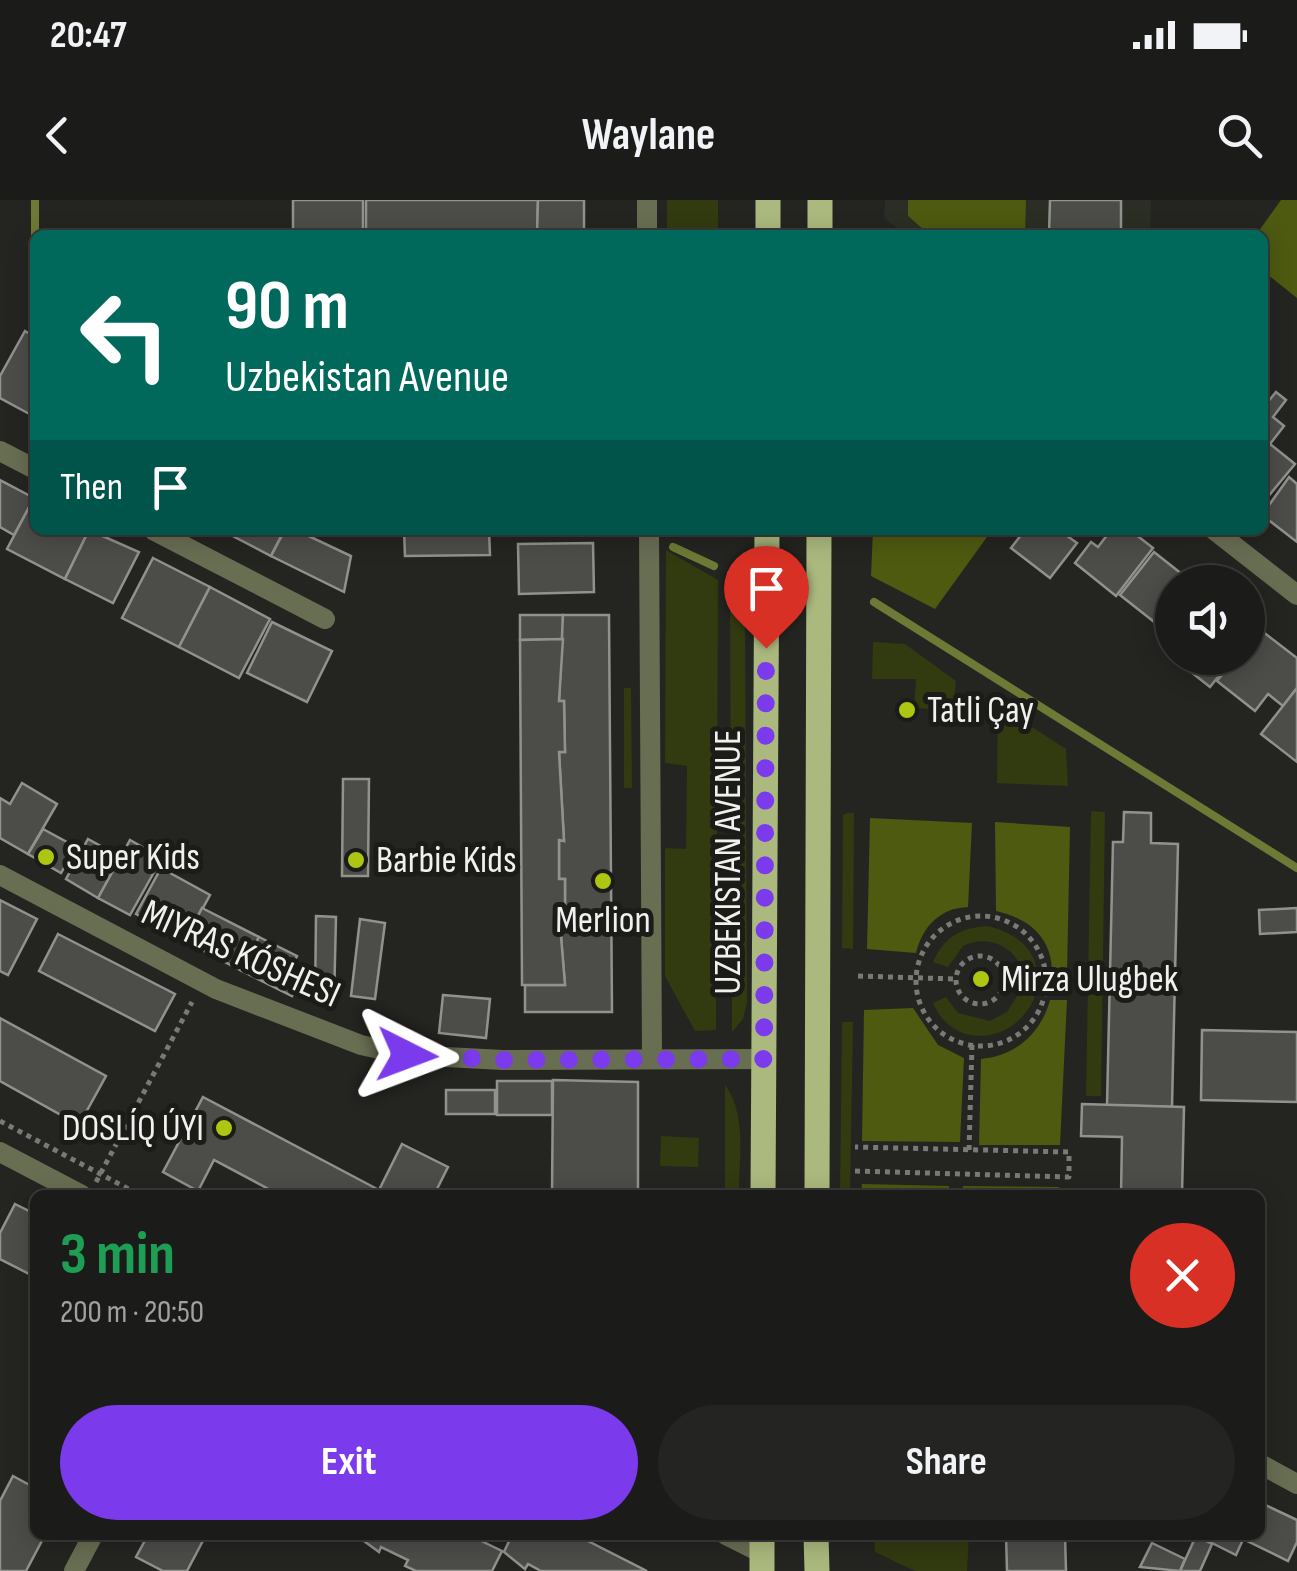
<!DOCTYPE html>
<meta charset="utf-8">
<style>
:root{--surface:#1b1c19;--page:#242522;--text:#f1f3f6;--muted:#a0a1a2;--line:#393a38;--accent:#7c3aed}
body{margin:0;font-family:"Sofia Sans Condensed",sans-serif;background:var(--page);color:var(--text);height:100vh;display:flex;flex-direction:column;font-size:38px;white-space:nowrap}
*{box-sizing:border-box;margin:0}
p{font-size:32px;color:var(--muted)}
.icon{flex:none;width:55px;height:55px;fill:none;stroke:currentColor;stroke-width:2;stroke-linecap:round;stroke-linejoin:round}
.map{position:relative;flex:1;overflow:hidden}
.side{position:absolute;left:30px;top:990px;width:1235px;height:350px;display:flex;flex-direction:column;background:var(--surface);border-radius:15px;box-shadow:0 5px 25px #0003,0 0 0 2px var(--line)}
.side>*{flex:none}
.top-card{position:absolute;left:30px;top:30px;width:1238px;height:305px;border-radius:15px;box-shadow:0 5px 25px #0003,0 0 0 2px var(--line);background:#00695c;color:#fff;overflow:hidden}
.fabs{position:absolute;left:1155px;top:365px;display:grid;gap:20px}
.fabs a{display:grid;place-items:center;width:110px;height:110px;border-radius:50%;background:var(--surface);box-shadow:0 5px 25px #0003,0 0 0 2px var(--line);font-size:50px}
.pin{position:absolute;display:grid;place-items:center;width:85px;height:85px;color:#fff;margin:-102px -42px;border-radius:50% 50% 50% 0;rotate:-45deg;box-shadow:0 0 10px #0007}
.pin .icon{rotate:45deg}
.me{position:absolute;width:110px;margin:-55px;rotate:93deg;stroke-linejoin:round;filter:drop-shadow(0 0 8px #0008)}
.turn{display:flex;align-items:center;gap:35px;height:210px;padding:0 30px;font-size:45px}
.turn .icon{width:130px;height:130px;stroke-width:2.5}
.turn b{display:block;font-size:70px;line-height:85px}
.then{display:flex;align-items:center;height:95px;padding:0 30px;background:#0003;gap:20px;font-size:38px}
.round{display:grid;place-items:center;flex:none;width:105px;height:105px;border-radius:52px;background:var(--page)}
.overview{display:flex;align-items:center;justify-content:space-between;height:170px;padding:0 30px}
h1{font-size:60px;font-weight:700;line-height:75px;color:#1e9e55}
.primary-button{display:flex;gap:20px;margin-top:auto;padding:20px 30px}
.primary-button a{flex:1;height:115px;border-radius:60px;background:var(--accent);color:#fff;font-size:40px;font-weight:700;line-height:115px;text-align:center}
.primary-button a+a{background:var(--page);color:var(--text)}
.status{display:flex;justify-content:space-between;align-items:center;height:70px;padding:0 50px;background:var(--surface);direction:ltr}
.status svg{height:28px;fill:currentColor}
header{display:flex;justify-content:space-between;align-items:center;height:130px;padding:0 30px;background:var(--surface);font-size:45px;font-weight:700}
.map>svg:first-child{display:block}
.built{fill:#2b2e24}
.green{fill:#323a10}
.forest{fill:#4d5a10}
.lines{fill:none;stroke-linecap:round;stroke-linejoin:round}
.stream{stroke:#6c7a35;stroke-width:8}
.building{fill:#4c4d49;stroke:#91928e;stroke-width:2.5}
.path{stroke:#797a77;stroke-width:5;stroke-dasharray:5 5;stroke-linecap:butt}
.street{stroke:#686e52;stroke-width:20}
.primary{stroke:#abb97e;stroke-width:25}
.route{stroke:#7c3aed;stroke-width:18;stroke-dasharray:0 32.4}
.poi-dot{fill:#acc612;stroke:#1b1c18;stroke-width:4}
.labels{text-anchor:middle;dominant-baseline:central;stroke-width:10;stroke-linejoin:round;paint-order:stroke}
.poi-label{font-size:38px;fill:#f0f1ef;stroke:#1b1c18;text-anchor:start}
.street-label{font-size:38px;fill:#f0f1ef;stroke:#1b1c18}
</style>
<div class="status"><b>20:47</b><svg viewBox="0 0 49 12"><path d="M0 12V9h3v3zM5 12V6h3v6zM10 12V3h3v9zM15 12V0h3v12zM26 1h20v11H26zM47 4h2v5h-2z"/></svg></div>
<header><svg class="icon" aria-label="back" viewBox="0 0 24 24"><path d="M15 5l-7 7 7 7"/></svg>Waylane<svg class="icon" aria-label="search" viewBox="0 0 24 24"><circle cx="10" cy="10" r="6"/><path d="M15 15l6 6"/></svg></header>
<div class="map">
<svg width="1297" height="1371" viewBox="0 0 1297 1371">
<rect width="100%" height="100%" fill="#242521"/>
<!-- built -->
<path class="built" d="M885,0H1151L1150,35H907L884,18Z"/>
<!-- green -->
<g class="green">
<rect x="667" y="0" width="51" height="35"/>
<path d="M666,350L718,380L716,830L695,831L665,776V648L686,649L687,566L665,563Z"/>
<path d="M730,405L745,414L747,803L743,819L732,832Z"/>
<path d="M873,442L905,444L956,481L953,510L914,508L916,479H872Z"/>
<path d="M624,488H631L632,588H624Z"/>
<path d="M998,505L1066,549L1068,586L997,583Z"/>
<path d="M1091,611L1105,612L1101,896H1086Z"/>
<path d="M847,613H854L853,749L842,748L843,615Z"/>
<path d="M987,726C1012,732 1034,745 1037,772L1023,773C1016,746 988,734 963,746L948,767L933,762C944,737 960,728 987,726Z"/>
<path d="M1019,793L1035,796C1018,842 954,853 933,803L946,797L958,813L990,821L1007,812Z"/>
<path d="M842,822H853L850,995H840Z"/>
<path d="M725,885C747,915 739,958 739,995H725Z"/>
<path d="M661,936L699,938L698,967L660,966Z"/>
<path d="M874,1335H969L967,1371H915L875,1352Z"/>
</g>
<!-- forest -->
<g class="forest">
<path d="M908,0H1026L1025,35H930L908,16Z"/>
<path d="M1281,0H1297V98L1263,71L1262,35H1256Z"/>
<path d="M873,330H992L935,409L871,376Z"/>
<path d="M870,618L972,623L968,707C940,708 923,726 916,753L867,749Z"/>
<path d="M995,622L1070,627L1067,773L1052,772C1052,737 1028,718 996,711Z"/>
<path d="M1050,800H1067L1060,945H979L981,859C1016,856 1041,833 1050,800Z"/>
<path d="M913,808L938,845L964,858L960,942L862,941L864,810Z"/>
<path d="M862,984L949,986V995H861Z"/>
<path d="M963,986L1059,987L1058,995H963Z"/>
</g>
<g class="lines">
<!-- stream -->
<g class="stream">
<path d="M35,39V0"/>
<path d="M673,347L714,366"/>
<path d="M874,402L1297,668"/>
</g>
</g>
<!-- building -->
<g class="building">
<path d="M293,0H363V35L293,34Z"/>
<path d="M366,0H538L537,35H366Z"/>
<path d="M538,0H584V35H537Z"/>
<path d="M1050,0H1121V35H1049Z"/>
<path d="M25,131L35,137V217L0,198V176Z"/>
<path d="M1276,192L1286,200L1273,217L1284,226L1270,244L1295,264L1262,304V209Z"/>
<path d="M1289,277L1297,284V342L1262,315Z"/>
<path d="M0,280L34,298L14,335L0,327Z"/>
<path d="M34,298L35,330H89L65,379L7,349Z"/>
<path d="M89,330L139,352L113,403L65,379Z"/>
<path d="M221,330H284L271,356Z"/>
<path d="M285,330H296L351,356L344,392L271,356Z"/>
<path d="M404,330H489L490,355L405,356Z"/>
<path d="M1025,330H1059L1077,343L1050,378L1011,348Z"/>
<path d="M1111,330H1130L1153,348L1116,396L1075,363L1091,342L1098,347Z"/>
<path d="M593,343L594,392L519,394L518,344Z"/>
<path d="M1154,352L1192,382H1172V407L1158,425L1120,395Z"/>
<path d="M153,358L210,387L179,447L122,418Z"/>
<path d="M210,387L270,419L239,478L179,447Z"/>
<path d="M520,415H563V439L520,440Z"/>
<path d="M563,415H609L612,812H525V785H565L560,724H565V679H559V640L564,641L559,552H565L564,501H559Z"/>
<path d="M272,422L332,451L307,502L247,473Z"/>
<path d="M1258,428L1297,458V488L1283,506L1268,494L1255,511L1217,481L1235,458H1248V442Z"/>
<path d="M563,439L559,501H564L565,552H559L564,641L559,640V679H565V724H560L565,785H522L520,440Z"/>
<path d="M1195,458H1233L1210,487L1186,468Z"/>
<path d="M1297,488V562L1261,534Z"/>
<path d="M343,579H369L368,676H342Z"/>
<path d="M22,583L57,604L28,654L0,638V598L10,604Z"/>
<path d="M1124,612L1151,613V643L1178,644L1172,907L1107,905L1113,642H1123Z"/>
<path d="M43,629L76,647L61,673L28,654Z"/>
<path d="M88,639L121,657L98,698L66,679Z"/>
<path d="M130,640L162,658L130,715L98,698Z"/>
<path d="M161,668L210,695L185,741L136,714Z"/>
<path d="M0,700L37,719L8,775L0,771Z"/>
<path d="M202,708L259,737L242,771L185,741Z"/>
<path d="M1297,708V732L1260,734L1259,710Z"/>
<path d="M316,716L336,717L334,802H315Z"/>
<path d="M360,719L385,723L375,799L351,796Z"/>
<path d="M58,734L175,794L155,831L39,771Z"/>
<path d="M259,737L297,756L291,768L303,774L292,796L242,771Z"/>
<path d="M443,795L490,799L486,838L439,833Z"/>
<path d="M0,818L106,876L79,925L0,881Z"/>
<path d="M1202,830L1297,832V902L1201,900Z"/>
<path d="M553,880L638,882V995H552Z"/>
<rect x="497" y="881" width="55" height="34"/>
<rect x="446" y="890" width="49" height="24"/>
<path d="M203,897L379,990L389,995H280L214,960L198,991L163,972Z"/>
<path d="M1082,904L1184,907L1182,995H1121L1122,937L1081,936Z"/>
<path d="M402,944L448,967L434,995H389L379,990Z"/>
<path d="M15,1004L35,1014V1077L0,1059V1033Z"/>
<path d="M13,1276L35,1288V1335H45L26,1371H0V1301Z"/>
<path d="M1261,1303L1297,1320V1342L1288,1361L1243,1339L1245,1335H1260Z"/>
<path d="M148,1335H206L187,1371H163L136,1357Z"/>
<path d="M469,1335L502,1351L492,1371H416L405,1366L408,1360L381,1347L379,1352L357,1336Z"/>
<path d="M512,1335H576L647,1371H541L528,1364L525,1369L504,1352Z"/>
<path d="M1006,1335H1065L1066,1371H1007Z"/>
<path d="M1196,1335H1245L1236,1355Z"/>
<path d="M1196,1336L1212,1344L1200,1371H1180Z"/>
<path d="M1152,1343L1185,1359L1180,1371L1140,1367Z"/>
</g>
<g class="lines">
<!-- path -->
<g class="path">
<circle cx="981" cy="781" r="65"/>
<circle cx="980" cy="780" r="24"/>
<path d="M858,776L956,779"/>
<path d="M0,921L140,995"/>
<path d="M969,950L972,845"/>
<path d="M855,971L1069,977V952L855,947"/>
<path d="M96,982L192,802"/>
</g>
<!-- street -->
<g class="street">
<path d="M647,0V35"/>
<path d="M0,251L35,269"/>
<path d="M153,330L325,419"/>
<path d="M649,330L652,856"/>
<path d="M1214,330L1297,395"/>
<path d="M0,675L216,789L361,845L407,855L503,860L764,859"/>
<path d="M0,952L82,995"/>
<path d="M1260,1264L1297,1284"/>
<path d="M726,1335L762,1353"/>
<path d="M74,1371L93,1335"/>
</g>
<!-- primary -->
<g class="primary">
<path d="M820,0V35"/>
<path d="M768,35V0"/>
<path d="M763,995L767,330"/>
<path d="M817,995L819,330"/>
<path d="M762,1335V1371"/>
<path d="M816,1335L817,1371"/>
</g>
</g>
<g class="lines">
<!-- route -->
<path class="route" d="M407,855L503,860L764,859L766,448"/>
</g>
<!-- markers -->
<g class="poi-dot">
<circle cx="907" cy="510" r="10"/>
<circle cx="46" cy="657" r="10"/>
<circle cx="356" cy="660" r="10"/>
<circle cx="603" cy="681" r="10"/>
<circle cx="981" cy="779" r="10"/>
<circle cx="224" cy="928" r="10"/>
</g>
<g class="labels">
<!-- poi labels -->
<g class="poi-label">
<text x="927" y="510">Tatli Çay</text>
<text x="66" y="657">Super Kids</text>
<text x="376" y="660">Barbie Kids</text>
<text x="603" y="720" text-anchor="middle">Merlion</text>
<text x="1001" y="779">Mirza Ulugbek</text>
<text x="204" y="928" text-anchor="end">DOSLÍQ ÚYI</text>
</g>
<!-- street labels -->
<g class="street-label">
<text transform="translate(728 662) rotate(-90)">UZBEKISTAN AVENUE</text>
<text transform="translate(241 754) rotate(24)">MIYRAS KÓSHESI</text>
</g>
</g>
</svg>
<div class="fabs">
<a><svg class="icon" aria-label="sound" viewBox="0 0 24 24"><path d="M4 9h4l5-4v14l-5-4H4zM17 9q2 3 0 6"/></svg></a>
</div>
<div class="pin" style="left:766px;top:448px;background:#d93025"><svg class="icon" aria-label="arrive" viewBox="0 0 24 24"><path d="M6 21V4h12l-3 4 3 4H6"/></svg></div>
<svg class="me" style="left:407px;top:855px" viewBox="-20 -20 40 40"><path d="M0-17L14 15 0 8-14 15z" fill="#7c3aed" stroke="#fff" stroke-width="4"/></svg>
<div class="top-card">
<div class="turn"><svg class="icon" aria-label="left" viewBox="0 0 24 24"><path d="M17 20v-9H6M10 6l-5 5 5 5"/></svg><div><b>90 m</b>Uzbekistan Avenue</div></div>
<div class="then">Then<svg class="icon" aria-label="arrive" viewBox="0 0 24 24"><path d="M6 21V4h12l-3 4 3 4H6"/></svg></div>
</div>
<section class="side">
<div class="overview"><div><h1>3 min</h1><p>200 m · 20:50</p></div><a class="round" style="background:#d93025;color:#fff"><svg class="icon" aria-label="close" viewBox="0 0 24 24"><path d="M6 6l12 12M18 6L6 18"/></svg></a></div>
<div class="primary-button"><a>Exit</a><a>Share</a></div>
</section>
</div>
